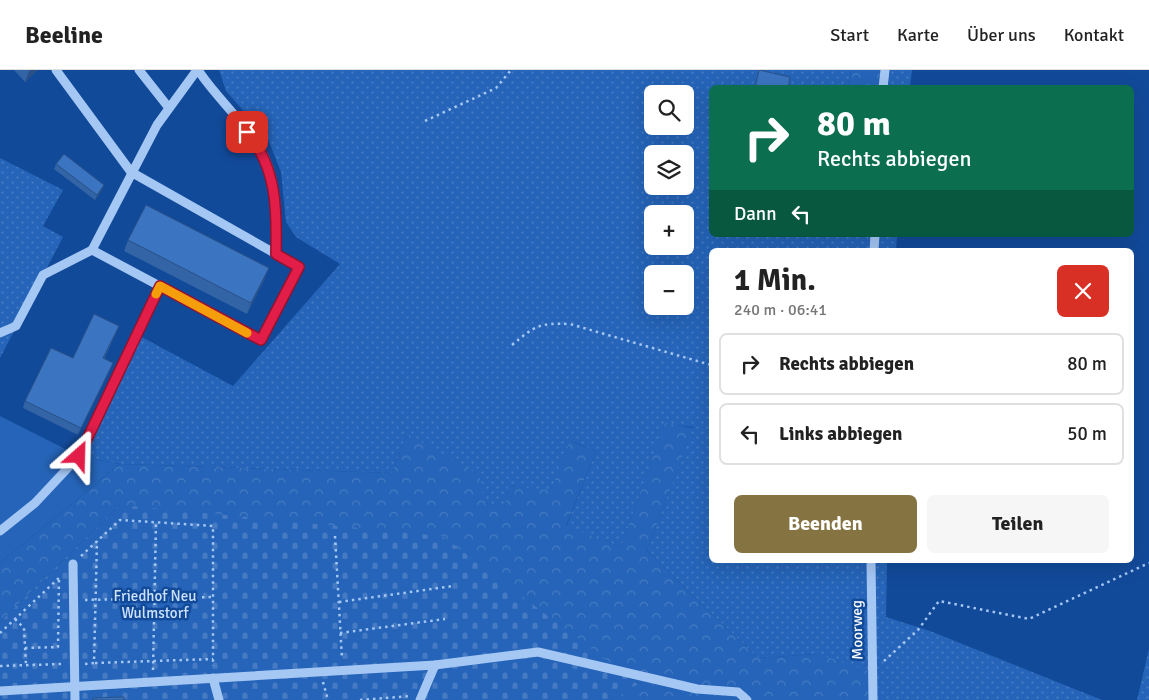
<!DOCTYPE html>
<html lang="de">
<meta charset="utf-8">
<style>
:root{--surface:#fff;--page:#f6f6f6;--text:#222;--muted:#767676;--line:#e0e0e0;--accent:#857342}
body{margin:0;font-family:Signika,sans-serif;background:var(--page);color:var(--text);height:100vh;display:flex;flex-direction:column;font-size:19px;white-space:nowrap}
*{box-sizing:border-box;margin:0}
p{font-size:16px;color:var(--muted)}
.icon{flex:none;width:28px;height:28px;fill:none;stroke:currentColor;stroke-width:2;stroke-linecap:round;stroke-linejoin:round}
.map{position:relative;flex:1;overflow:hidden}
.details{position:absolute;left:709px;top:178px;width:425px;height:315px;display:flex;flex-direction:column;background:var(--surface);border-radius:8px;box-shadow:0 5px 20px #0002}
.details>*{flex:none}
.hud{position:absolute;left:709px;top:15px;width:425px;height:152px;border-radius:8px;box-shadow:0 5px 20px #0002;background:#0b6e4f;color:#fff;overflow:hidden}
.controls{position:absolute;left:644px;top:15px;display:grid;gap:10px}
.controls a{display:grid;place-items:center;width:50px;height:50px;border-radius:8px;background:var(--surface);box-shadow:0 5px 20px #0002;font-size:25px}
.pin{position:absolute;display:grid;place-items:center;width:42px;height:42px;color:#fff;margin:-21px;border-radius:10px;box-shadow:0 2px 8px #0006}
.me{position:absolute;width:55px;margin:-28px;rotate:25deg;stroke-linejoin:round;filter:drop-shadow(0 0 4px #0008)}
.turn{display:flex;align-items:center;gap:18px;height:105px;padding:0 25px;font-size:22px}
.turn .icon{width:65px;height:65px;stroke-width:2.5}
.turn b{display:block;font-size:35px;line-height:42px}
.then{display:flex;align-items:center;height:48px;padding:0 25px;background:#0003;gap:10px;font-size:19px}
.round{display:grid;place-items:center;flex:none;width:52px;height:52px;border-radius:8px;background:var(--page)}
.headline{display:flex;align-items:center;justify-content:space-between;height:85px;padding:0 25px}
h1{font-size:30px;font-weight:700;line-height:38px}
.button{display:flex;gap:10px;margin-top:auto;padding:10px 25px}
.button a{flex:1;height:58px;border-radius:8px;background:var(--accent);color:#fff;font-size:20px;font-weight:700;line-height:58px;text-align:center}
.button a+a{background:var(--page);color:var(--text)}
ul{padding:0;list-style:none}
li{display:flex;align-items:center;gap:15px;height:62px;margin:0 10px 8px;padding:0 15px;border:2px solid var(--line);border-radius:8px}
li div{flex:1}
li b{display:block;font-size:19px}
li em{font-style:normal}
header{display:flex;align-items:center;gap:30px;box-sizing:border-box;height:70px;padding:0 25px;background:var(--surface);border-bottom:1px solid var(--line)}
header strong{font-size:24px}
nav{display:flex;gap:28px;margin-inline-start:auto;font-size:18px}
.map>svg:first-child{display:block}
.grass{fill:url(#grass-dots);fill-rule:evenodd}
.forest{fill:url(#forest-crowns)}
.cemetery{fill:url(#cemetery-stones)}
.garden{fill:#2564b8}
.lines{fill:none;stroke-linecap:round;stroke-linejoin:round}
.path{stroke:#a5c7f4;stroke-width:2.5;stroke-dasharray:2.5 4;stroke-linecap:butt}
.minor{stroke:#a5c7f4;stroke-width:9}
.wall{fill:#3364a6}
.shaded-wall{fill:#295187}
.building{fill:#3b74c1;stroke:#295187}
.route-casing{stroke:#92132f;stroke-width:12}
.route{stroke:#e11d48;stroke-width:9}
.slow{stroke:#f59e0b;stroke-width:9}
.labels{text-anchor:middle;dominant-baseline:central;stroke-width:5;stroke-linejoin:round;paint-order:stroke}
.park-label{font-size:15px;fill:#cde2fd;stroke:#124a9a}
.street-label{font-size:15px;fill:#fff;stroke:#124a9a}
</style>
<header>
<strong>Beeline</strong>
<nav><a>Start</a><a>Karte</a><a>Über uns</a><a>Kontakt</a></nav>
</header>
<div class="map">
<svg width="1149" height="630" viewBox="0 0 1149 630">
<defs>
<pattern id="grass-dots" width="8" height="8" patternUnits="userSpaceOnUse" patternTransform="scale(1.25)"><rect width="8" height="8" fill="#2564b8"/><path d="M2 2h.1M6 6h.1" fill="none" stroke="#467bc3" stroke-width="1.8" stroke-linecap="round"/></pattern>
<pattern id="forest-crowns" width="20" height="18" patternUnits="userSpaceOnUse" patternTransform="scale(1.25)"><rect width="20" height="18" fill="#2564b8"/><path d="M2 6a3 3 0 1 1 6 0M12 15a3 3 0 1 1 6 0" fill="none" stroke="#467bc3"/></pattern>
<pattern id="cemetery-stones" width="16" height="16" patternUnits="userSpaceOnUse" patternTransform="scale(1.25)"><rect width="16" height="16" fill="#2564b8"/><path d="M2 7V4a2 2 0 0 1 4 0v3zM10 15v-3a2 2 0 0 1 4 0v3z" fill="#467bc3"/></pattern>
</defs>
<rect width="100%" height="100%" fill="#124a9a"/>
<!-- grass -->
<g class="grass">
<path d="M219,0H851L849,17L711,18V165H897L896,180H711V490H887L886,547L930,561L1102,630H873L818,584L758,588L647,481L693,357L665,354L621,477L566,457L596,381L571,371L551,421L509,416L504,439L485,433L407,364L392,403L120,394L79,386L136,264L233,316L340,194L296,167L286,152L281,102L268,69L226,21ZM652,24H685V56H652ZM652,84H685V116H652ZM652,144H685V176H652ZM652,204H685V236H652Z"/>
<path d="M885,0H912L910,17L883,18Z"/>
<path d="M0,88L63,120L43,156L63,167L0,288Z"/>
<path d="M1149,579V630H1137Z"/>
</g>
<!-- forest -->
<g class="forest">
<path d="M851,0H885L883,17L849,18Z"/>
<path d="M665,353L693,358L647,481L758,588L818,584L871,602L873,630H611L638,613L120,435L0,552V493L120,394L392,403L407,364L479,404L485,433L504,438L509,416L551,420L570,371L596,381L566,456L621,477Z"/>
</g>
<!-- cemetery -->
<path class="cemetery" d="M120,435L442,466L638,614L611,630H0V552Z"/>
<!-- garden -->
<path class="garden" d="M0,346L79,386L120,394L0,493Z"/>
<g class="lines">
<!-- path -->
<g class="path">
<path d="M425,51L496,18L511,0"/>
<path d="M512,275C536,255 539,253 570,254L711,295"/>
<path d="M335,466L342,589"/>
<path d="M81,486L120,450L213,456V596"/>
<path d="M85,530L212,527"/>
<path d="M339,532L453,516"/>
<path d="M15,549L24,558L26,595"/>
<path d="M0,563L61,506"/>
<path d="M340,563L445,549"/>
<path d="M25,578L58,577L59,507"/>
<path d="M884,591L918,560L939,531L1029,549L1149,493"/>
<path d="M95,593L213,589"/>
<path d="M85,594L94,593L97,471"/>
<path d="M0,596L62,594"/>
<path d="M153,600L156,452"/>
<path d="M323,612L328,630"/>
<path d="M360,630L410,626"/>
</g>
<!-- minor -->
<g class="minor">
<path d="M56,0L131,102L299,197L261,270L92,180L157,55L197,0"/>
<path d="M139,0L169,38"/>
<path d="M198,0C216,27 241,49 258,75C279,108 277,147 276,184"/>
<path d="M883,18L885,0"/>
<path d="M874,180L875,165"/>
<path d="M0,263L16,256L43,205L92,180"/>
<path d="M0,461L35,433L79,386L160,216"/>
<path d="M871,490L873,630"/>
<path d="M73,494L75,630"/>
<path d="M213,608L219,630"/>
<path d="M0,621L435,595L538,582L697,619L738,622L747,630"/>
<path d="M420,630L435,595"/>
</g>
</g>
<!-- wall -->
<g class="wall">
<path d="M14,0H38L25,12Z"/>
<path d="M56,94L102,120L95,130L54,99Z"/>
<path d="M128,170L265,208L247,244L124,181Z"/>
<path d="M119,256L116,263L104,289L113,293L110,300L78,365L23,338L25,331Z"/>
</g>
<!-- shaded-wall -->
<g class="shaded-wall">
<path d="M30,0H38L25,12L29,1Z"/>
<path d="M104,115L102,120L95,130L97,125Z"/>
<path d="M269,198L265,208L247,244L251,233Z"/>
<path d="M119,256L116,263L100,295L103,288Z"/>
<path d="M113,293L110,300L78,365L81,358Z"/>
</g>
<!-- building -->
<g class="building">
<path d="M759,0L790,7L788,18H755Z"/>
<path d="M64,84L104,115L97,125L56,94Z"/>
<path d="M146,135L269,198L251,233L128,170Z"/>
<path d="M94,244L119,256L103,288L113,293L81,358L25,331L51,278L73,288Z"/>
<path d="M124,627V630H93V628Z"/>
</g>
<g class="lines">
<!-- route casing -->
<g class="route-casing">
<path id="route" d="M79,386L160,216L261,270L299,197L276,184C277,139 277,98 247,62"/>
</g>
<!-- route -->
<use href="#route" class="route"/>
<!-- slow -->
<path class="slow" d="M156,224L160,216L247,263"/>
</g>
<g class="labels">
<!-- park labels -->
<g class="park-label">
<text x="155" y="526">Friedhof Neu<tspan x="155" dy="17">Wulmstorf</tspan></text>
</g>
<!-- street labels -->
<g class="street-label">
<text transform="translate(857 560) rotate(-91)">Moorweg</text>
</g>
</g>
</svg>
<div class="controls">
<a><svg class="icon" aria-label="search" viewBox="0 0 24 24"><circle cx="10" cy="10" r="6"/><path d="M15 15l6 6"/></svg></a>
<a><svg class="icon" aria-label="layers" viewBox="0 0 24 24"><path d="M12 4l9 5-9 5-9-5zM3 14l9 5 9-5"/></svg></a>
<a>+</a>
<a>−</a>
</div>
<div class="pin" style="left:247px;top:62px;background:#d93025"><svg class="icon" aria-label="arrive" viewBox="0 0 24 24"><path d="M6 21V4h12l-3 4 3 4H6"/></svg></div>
<svg class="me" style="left:79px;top:386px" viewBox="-20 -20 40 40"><path d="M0-17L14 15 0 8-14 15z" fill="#e11d48" stroke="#fff" stroke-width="4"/></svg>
<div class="hud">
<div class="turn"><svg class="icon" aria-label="right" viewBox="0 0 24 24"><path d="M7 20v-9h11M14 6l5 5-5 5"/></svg><div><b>80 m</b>Rechts abbiegen</div></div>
<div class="then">Dann<svg class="icon" aria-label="left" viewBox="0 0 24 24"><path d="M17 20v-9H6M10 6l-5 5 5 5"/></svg></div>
</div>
<section class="details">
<div class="headline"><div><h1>1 Min.</h1><p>240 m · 06:41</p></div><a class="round" style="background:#d93025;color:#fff"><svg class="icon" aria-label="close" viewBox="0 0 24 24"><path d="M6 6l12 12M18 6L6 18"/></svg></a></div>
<ul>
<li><svg class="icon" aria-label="right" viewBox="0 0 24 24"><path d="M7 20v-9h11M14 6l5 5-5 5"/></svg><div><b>Rechts abbiegen</b></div><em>80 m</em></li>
<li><svg class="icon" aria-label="left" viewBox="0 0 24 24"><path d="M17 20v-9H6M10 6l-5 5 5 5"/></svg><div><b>Links abbiegen</b></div><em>50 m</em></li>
</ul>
<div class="button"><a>Beenden</a><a>Teilen</a></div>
</section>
</div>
